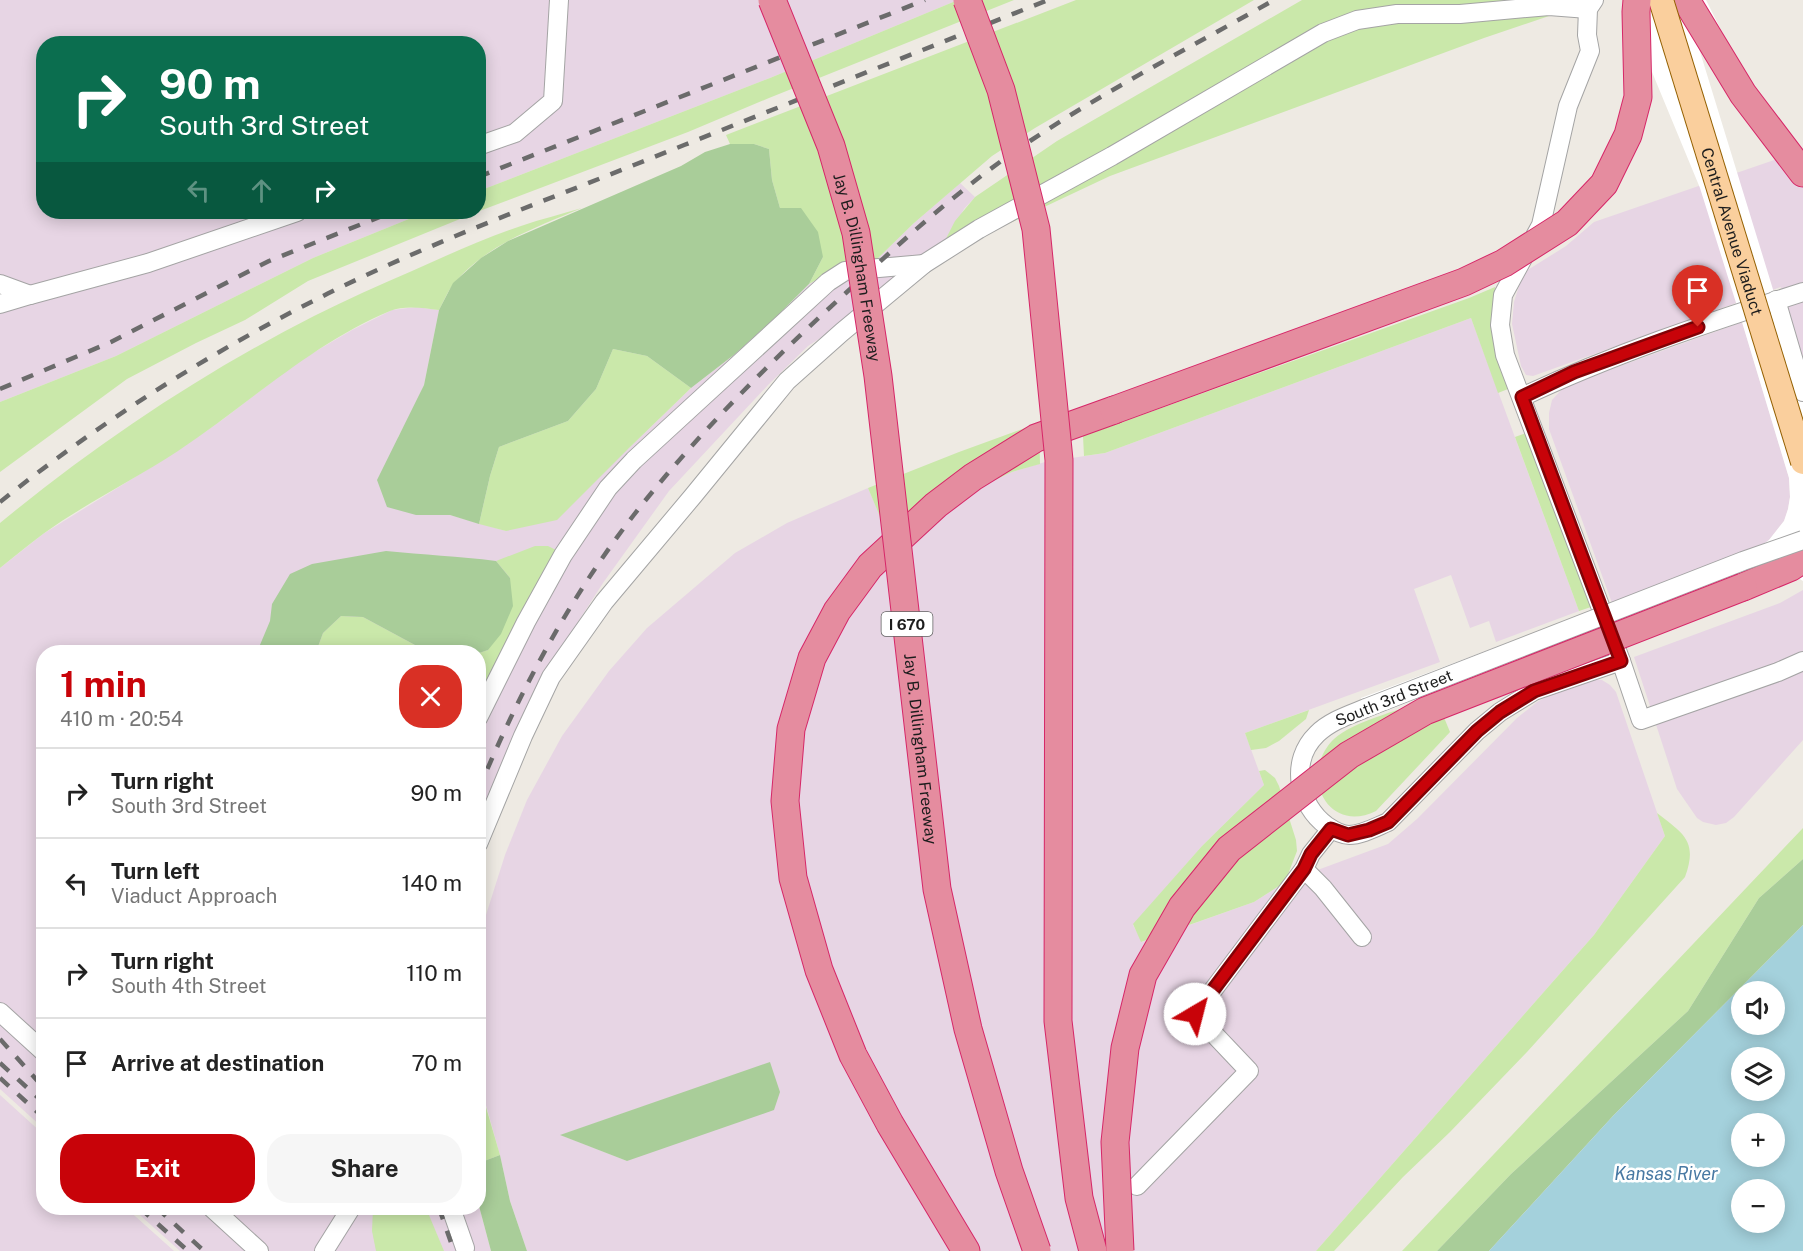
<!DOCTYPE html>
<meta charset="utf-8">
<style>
:root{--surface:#fff;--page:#f6f6f6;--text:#222;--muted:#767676;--line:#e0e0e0;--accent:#c80309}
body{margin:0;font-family:"Public Sans",sans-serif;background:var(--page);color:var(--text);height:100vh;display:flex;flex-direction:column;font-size:22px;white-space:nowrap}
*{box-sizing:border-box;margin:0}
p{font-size:20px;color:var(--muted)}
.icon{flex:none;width:33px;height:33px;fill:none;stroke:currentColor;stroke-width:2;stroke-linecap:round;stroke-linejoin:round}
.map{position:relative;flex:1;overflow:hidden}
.details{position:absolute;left:36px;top:645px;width:450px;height:570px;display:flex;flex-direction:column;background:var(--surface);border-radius:24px;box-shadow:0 3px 15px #0003}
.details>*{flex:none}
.hud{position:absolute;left:36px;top:36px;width:450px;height:183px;border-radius:24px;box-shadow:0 3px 15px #0003;background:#0b6e4f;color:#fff;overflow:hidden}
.fabs{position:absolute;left:1731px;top:981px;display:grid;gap:12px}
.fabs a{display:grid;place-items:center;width:54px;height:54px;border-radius:50%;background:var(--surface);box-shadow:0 3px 15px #0003;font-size:30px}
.pin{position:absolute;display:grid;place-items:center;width:51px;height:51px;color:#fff;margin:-62px -26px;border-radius:50% 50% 50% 0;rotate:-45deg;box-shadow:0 0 6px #0007}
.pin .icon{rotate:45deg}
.me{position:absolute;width:66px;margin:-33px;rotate:37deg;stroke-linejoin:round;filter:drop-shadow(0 0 4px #0008)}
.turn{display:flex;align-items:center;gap:21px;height:126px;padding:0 24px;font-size:27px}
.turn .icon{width:78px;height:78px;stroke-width:2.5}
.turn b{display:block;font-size:42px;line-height:51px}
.lanes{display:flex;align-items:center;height:57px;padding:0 24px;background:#0003;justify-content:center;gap:30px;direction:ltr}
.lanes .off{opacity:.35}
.round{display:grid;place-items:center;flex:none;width:63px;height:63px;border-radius:24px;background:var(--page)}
.overview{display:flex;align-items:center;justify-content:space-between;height:102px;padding:0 24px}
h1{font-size:36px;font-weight:700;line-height:45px;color:var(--accent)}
.primary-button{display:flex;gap:12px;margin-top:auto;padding:12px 24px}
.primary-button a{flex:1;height:69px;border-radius:24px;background:var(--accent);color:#fff;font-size:24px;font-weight:700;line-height:69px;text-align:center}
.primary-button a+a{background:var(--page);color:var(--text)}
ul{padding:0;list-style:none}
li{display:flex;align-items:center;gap:18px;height:90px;padding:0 24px;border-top:2px solid var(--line)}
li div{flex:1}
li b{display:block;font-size:22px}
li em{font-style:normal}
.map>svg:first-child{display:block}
.industrial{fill:#e7d5e4;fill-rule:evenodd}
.grass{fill:#cae8aa}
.forest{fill:#a9cd99}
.water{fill:#a4d1dc;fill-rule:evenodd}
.pier{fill:#fff}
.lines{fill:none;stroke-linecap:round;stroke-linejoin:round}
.minor-casing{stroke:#a4a4a4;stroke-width:20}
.highway-casing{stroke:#d62768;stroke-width:29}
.minor{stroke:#fff;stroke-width:18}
.highway{stroke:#e58c9f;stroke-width:27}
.rail{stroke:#6b6b6b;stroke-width:4.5;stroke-dasharray:12 12;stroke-linecap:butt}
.minor-bridge-casing{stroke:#a4a4a4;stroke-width:20;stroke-linecap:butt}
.major-bridge-casing{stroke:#946002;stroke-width:26;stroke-linecap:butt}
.highway-bridge-casing{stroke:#d62768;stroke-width:29;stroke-linecap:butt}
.minor-bridge{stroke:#fff;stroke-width:18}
.major-bridge{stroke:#facf9d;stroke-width:24}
.highway-bridge{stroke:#e58c9f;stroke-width:27}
.route-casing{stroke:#820206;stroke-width:15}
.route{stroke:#c80309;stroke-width:10}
.labels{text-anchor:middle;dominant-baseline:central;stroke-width:5;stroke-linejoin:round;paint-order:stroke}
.shield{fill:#fff;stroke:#616161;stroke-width:1.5}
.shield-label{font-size:15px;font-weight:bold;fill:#1d1d1d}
.street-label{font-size:16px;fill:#1d1d1d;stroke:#fff}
.water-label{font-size:18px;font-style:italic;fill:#4879a3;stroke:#fff}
</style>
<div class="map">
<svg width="1803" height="1251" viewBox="0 0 1803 1251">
<rect width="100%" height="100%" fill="#eeeae3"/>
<!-- industrial -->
<g class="industrial">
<path d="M0,0H958L770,78L479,191L478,44H44V212H426L313,258L116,356L0,402Z"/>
<path d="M1803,150V362L1781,287L1533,376L1526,375L1521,366L1512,324L1514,302L1523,273L1566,246L1594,222Z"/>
<path d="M960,183L975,197L964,209L932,266L808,346L769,384L669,491L603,583L551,664L479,826L478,652H44L43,1128L0,1089V568L43,534L177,451L222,420L299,361L352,330L392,310L416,307L439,310L424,385L411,414L398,437L416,515H450L506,531L629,448L691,388L735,354L778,315L809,284L834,270L872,264L914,223Z"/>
<path d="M1471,318L1579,611L1496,642L1489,621L1470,628L1451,575L1414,589L1440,662L1245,733L1264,785L1202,846L1133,925L1142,942L1254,902L1285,882L1388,844L1417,819L1517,718L1537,702L1554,693L1589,680H1602L1610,685L1616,692L1665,836L1594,935L1316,1251H527L510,1201L500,1155L479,1080L478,972L482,957L479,955V937L505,855L527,800L562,736L609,671L647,628L735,553L787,523L868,488L886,530L1012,472L1045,462L1105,453ZM770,1063L627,1161L561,1135L769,1063Z"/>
<path d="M1742,322L1789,478L1790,497L1788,509L1784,521L1769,540L1758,548L1612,603L1549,429V413L1552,400L1565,386Z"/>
<path d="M1803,590V740L1734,817L1726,823L1716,825L1703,822L1697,818L1677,789L1634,657L1780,603Z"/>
<path d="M0,1095L43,1134L44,1208H126L174,1251H0Z"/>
<path d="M479,1206L491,1251H180L132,1208Z"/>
</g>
<!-- grass -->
<g class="grass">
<path d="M958,0H1014L769,98L688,132L482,210L308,281L245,320L196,343L127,379L0,472V402L116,356L313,258L426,212H478L479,191L770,78Z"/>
<path d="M1076,0H1254L1035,128L992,156L914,223L872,264L834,270L809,284L823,257L780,208L772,180L769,149L754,144H730L726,135Z"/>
<path d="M1302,0H1562L1549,16L1484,38L1110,176L993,231L932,266L955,221L975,197L1057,141Z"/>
<path d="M582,208C537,227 488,244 455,282C448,290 444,301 439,310C423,308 405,305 390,311C311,344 249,404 178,451C134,480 86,503 43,534C28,545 14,557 0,568V523C97,443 202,373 314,316C346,300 379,285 412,271C448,255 484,238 521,226C541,219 562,214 582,208Z"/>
<path d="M1495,287L1494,317L1508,389L1498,393L1471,318L1105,453L1084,456L1083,436L1469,298Z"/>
<path d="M613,349L647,356L691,388L629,448L557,520L506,531L479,524L490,476L499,447L568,421L596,389Z"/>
<path d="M1039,423L1040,464L1012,472L886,531L868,488L959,452Z"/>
<path d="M1526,433L1591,607L1579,611L1515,437Z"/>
<path d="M535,546H548L556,550L479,694V653L488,650L510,578L496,561Z"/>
<path d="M341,616L363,617L428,652H316L323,633Z"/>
<path d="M1436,698L1450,732L1376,811C1327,835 1298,774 1334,739C1353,721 1409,707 1436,698Z"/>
<path d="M1309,710L1306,719L1279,741L1266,748L1251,750L1245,733Z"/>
<path d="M1265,770L1275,778L1279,786L1296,840L1297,851L1285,882L1254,902L1141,942L1133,924L1202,846L1264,785L1259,771Z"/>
<path d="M1657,813C1684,834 1698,841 1685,877L1527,1052L1450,1132L1403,1177L1334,1251H1316L1594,935L1665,836Z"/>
<path d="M1803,828V859L1759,898L1688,1011L1511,1174L1437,1251H1402Z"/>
<path d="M478,1080L500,1155L479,1163H478Z"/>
<path d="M373,1208H426L444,1251H376L372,1231Z"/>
</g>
<!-- forest -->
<g class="forest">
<path d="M730,144H754L769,149L772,180L780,208H801L818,232L823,257L809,284L778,315L735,354L691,388L647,356L613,349L596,389L568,421L499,447L490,476L479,524L450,515H416L387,507L377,480L424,385L439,310L453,283L481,258L508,241L681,166L705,152Z"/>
<path d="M386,551C423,555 459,556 496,561L510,578L513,606L501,634L488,650L479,653L428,652L363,617L341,616L323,633L316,652H257L270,621L272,604L290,574L312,564Z"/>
<path d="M1803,859V925L1613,1116L1489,1251H1437L1511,1174L1688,1011L1759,898Z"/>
<path d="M770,1062L780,1092L774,1110L627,1161L560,1135Z"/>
<path d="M500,1155L510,1201L527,1251H491L479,1206V1163Z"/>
</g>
<!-- water -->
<path class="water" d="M1803,925V1251H1489L1613,1116ZM1742,992H1774V1024H1742ZM1742,1058H1774V1090H1742ZM1742,1124H1774V1156H1742ZM1742,1190H1774V1222H1742Z"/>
<!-- pier -->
<path class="pier" d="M1623,0H1706L1727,42H1697L1803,387V581L1790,573L1721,582L1368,718L1361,698L1758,548L1769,540L1784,521L1788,509L1790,497L1789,478L1742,322L1700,188L1652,72L1629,78Z"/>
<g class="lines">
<!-- minor casing -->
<g class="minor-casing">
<g id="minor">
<path d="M1594,0L1588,9L1587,35L1590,51L1568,106L1541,225L1503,295L1500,325L1505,355L1621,661L1641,720L1778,672L1803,661"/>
<path d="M478,146L515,133L553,101L559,0"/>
<path d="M0,284L30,295L0,304"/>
<path d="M30,295L148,263L297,212"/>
<path d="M1776,300L1803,392"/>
<path d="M1522,397C1613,354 1707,323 1803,292"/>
<path d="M1366,708C1349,715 1330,721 1317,734C1289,761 1298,805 1327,826C1333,830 1342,835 1349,835C1362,835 1376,827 1388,822L1477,731L1500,712L1534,691L1621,661"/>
<path d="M478,718L526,622L563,555L608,488L634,460L828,282L845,271L924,264"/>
<path d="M478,844L523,736L551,677L604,602L693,496L787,381L842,332L924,264L979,229L1112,156L1323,33L1357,20L1397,14H1460L1549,6L1588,9"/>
<path d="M1304,869L1323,888L1362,937"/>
<path d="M0,1012L44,1052"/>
<path d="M1137,1186L1249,1071L1195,1014L1304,869L1311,854L1331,829"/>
<path d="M212,1208L259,1251"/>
<path d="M451,1208L465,1248"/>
<path d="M324,1251L351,1208"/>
</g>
</g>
<!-- highway casing -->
<g class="highway-casing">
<g id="highway">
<path d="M1686,0L1743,94L1803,173"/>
<path d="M1743,587L1791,567L1803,559"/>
<path d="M966,1251L890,1124L853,1055L819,970L793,878L785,801L791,729L812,658L837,611L870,566L936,505L973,477L1036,438L1114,410"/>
</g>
</g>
<!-- minor -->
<use href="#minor" class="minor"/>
<!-- highway -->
<use href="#highway" class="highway"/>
<!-- rail -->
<g class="rail">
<path d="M478,177L925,0"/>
<path d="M0,389L111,342L269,261L392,212"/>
<path d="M0,502C99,423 207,354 321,297C422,246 529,207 634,165C772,110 910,55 1048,0"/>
<path d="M478,791C519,693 568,600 633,516C697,434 771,361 848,291C905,238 964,185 1030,141C1108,89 1193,46 1274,0"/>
<path d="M0,1039L44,1088"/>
<path d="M0,1063L44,1103"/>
<path d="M0,1078L44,1118"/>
<path d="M140,1208L188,1251"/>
<path d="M157,1208L204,1251"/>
<path d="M439,1208L454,1251"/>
</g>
<!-- minor-bridge casing -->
<g class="minor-bridge-casing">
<path id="minor-bridge" d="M1366,708L1743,561L1803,540"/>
</g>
<!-- major-bridge casing -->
<g class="major-bridge-casing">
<g id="major-bridge">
<path id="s1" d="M1661,0L1803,462"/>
</g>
</g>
<!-- highway-bridge casing -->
<g class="highway-bridge-casing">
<g id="highway-bridge">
<path id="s2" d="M772,0L831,146L856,233L878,376L937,889L968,1029L1009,1171L1037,1251"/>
<path d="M967,0L1001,90L1036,229L1059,460L1058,1021L1079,1198L1093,1251"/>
<path d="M1114,410L1464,282L1504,263L1567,223L1604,184L1628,135L1638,97L1636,12L1637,0"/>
<path d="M1120,1251L1115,1142L1125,1048L1143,975L1182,907L1229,849L1349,755L1425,711L1743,587"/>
</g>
</g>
<!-- minor-bridge -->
<use href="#minor-bridge" class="minor-bridge"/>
<!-- major-bridge -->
<use href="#major-bridge" class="major-bridge"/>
<!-- highway-bridge -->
<use href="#highway-bridge" class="highway-bridge"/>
</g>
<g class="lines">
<!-- route casing -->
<g class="route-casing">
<path id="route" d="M1195,1014L1304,869L1311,854L1331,829L1348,835L1369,830L1388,822L1477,731L1500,712L1534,691L1621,661L1522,397L1574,372L1698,327"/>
</g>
<!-- route -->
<use href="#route" class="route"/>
</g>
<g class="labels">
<!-- shield labels -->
<rect class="shield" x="881.5" y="612" width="51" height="24" rx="4.5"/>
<g class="shield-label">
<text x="907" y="624">I 670</text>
</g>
<!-- street labels -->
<g class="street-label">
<text stroke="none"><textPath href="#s1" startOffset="242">Central Avenue Viaduct</textPath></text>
<text stroke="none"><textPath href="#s2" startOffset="282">Jay B. Dillingham Freeway</textPath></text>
<text transform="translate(1394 698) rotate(-22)">South 3rd Street</text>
<text stroke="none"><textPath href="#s2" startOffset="768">Jay B. Dillingham Freeway</textPath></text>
</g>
<!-- water labels -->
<g class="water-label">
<text x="1666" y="1173">Kansas River</text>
</g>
</g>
</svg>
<div class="fabs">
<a><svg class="icon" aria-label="sound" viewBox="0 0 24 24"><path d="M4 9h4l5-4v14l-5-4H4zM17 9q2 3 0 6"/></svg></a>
<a><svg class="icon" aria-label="layers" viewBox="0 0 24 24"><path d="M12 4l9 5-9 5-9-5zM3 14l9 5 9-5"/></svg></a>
<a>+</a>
<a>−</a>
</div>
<div class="pin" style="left:1698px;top:327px;background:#d93025"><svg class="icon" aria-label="arrive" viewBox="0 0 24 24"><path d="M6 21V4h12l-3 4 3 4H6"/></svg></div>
<svg class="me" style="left:1195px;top:1014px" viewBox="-20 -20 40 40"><circle r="19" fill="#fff"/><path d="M0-13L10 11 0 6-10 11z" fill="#c80309"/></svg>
<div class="hud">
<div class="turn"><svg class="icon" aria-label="right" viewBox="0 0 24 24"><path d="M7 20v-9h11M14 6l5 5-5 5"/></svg><div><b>90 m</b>South 3rd Street</div></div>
<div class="lanes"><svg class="icon off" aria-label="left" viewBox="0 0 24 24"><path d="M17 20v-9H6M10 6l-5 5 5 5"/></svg><svg class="icon off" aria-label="ahead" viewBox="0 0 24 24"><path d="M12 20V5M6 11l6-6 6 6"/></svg><svg class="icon" aria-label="right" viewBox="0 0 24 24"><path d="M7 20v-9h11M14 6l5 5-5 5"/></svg></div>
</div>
<section class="details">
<div class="overview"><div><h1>1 min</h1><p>410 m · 20:54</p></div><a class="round" style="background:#d93025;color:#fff"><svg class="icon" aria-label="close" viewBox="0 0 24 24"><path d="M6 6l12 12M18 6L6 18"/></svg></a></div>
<ul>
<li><svg class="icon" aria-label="right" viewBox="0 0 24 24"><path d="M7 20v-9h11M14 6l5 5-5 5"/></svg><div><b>Turn right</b><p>South 3rd Street</p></div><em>90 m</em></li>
<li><svg class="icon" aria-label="left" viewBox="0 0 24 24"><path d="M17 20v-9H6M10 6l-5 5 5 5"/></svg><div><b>Turn left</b><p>Viaduct Approach</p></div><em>140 m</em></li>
<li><svg class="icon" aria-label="right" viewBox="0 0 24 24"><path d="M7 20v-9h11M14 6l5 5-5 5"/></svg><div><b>Turn right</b><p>South 4th Street</p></div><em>110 m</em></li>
<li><svg class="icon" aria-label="arrive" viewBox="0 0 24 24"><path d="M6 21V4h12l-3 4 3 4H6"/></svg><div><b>Arrive at destination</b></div><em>70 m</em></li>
</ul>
<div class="primary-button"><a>Exit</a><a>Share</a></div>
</section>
</div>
